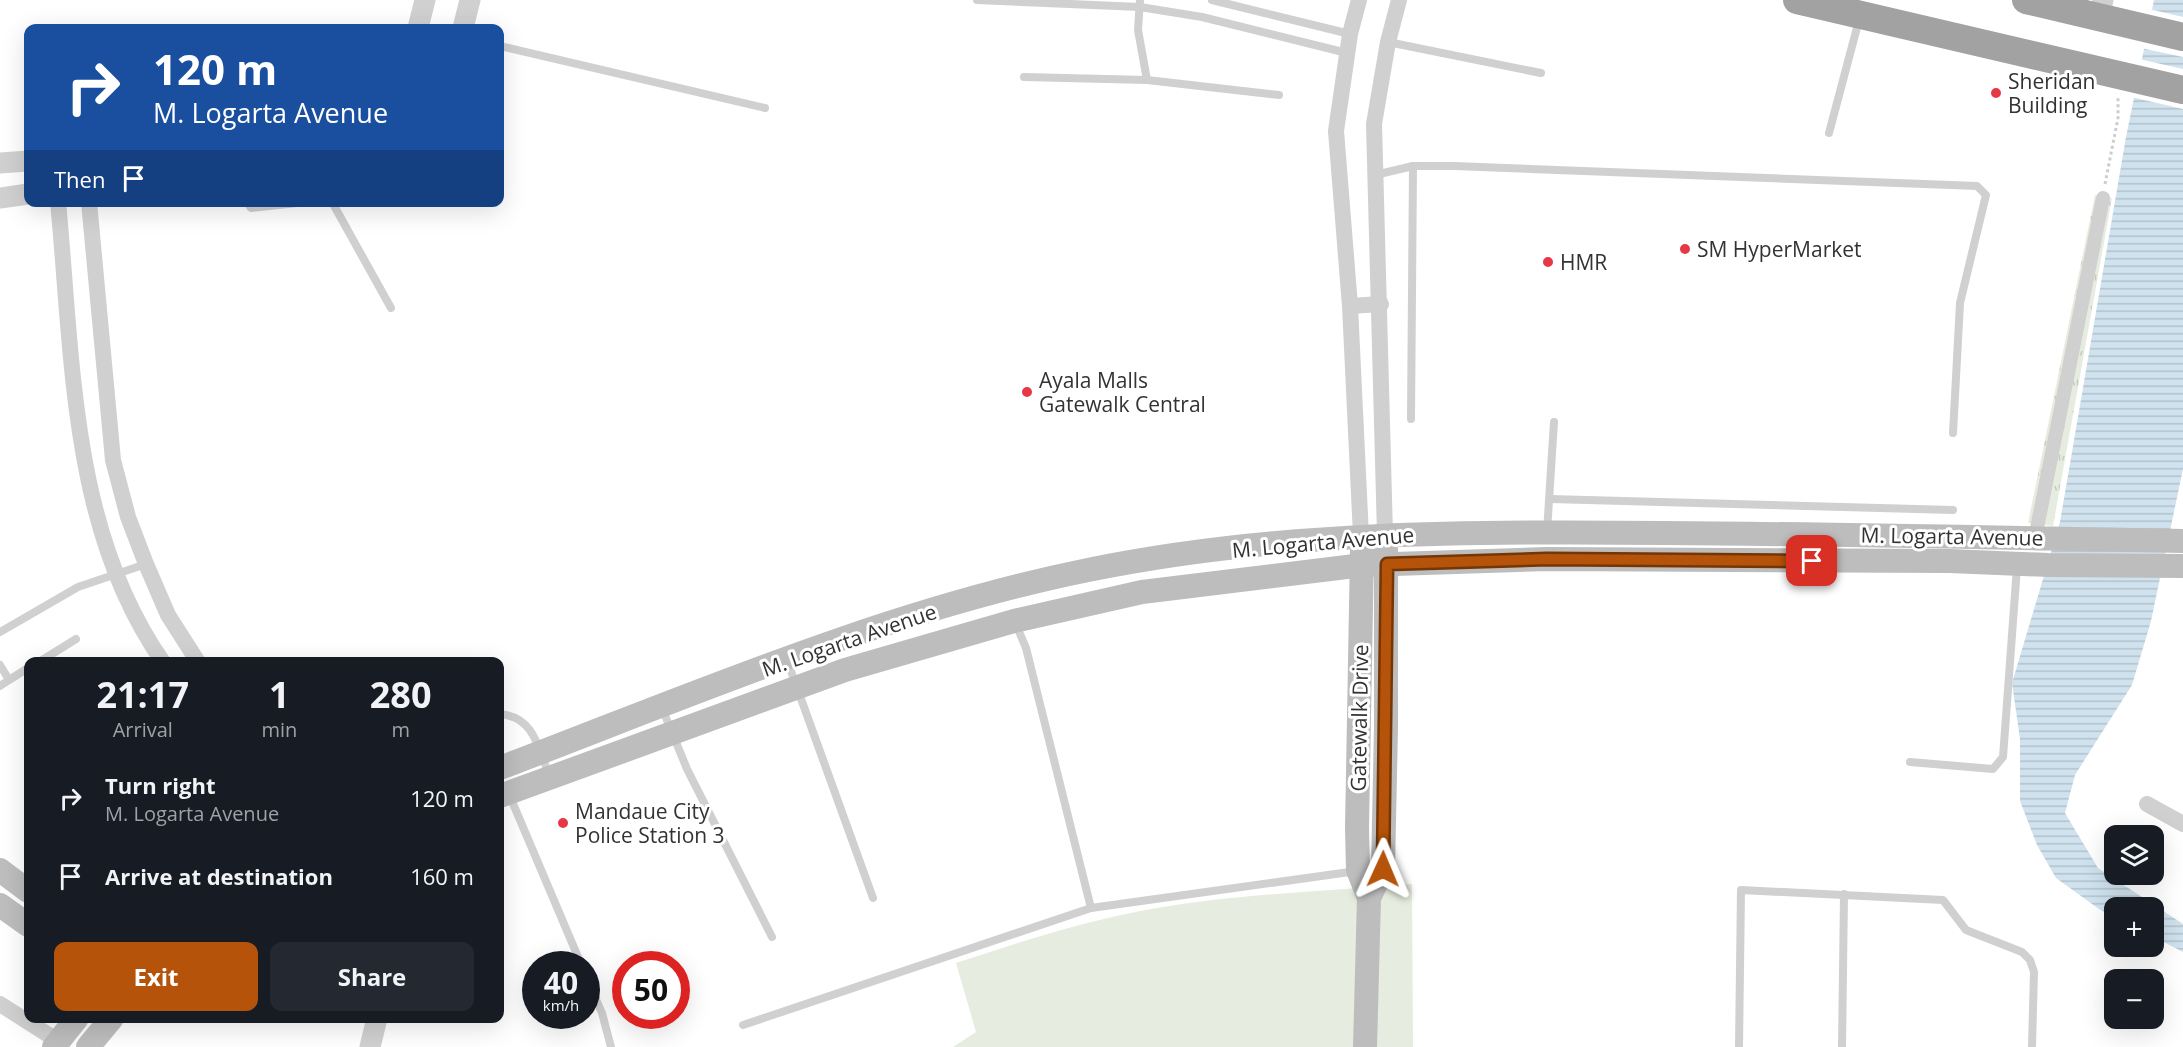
<!DOCTYPE html>
<meta charset="utf-8">
<style>
:root{--surface:#171b24;--page:#242831;--text:#f1f3f6;--muted:#9ea1a6;--accent:#b45309}
body{margin:0;font-family:"Open Sans",sans-serif;background:var(--page);color:var(--text);height:100vh;display:flex;flex-direction:column;font-size:22px;white-space:nowrap}
*{box-sizing:border-box;margin:0}
p{font-size:20px;color:var(--muted)}
.icon{flex:none;width:33px;height:33px;fill:none;stroke:currentColor;stroke-width:2;stroke-linecap:round;stroke-linejoin:round}
.map{position:relative;flex:1;overflow:hidden}
.sheet{position:absolute;left:24px;top:657px;width:480px;height:366px;display:flex;flex-direction:column;background:var(--surface);border-radius:12px;box-shadow:0 6px 24px #0002}
.sheet>*{flex:none}
.banner{position:absolute;left:24px;top:24px;width:480px;height:183px;border-radius:12px;box-shadow:0 6px 24px #0002;background:#1a4fa0;color:#fff;overflow:hidden}
.controls{position:absolute;left:2104px;top:825px;display:grid;gap:12px}
.controls a{display:grid;place-items:center;width:60px;height:60px;border-radius:12px;background:var(--surface);box-shadow:0 6px 24px #0002;font-size:30px}
.speed{position:absolute;left:522px;top:951px;display:flex;gap:12px;font-size:30px;font-weight:700;text-align:center}
.speed>*{display:grid;place-content:center;width:78px;height:78px;border-radius:50%;background:var(--surface);box-shadow:0 6px 24px #0002;line-height:1}
.speed small{font-size:15px;font-weight:400}
.speed .limit{border:9px solid #d22;background:#fff;color:#111}
.pin{position:absolute;display:grid;place-items:center;width:51px;height:51px;color:#fff;margin:-26px;border-radius:12px;box-shadow:0 3px 9px #0006}
.me{position:absolute;width:66px;margin:-33px;rotate:1deg;stroke-linejoin:round;filter:drop-shadow(0 0 4px #0008)}
.turn{display:flex;align-items:center;gap:21px;height:126px;padding:0 30px;font-size:27px}
.turn .icon{width:78px;height:78px;stroke-width:2.5}
.turn b{display:block;font-size:42px;line-height:51px}
.then{display:flex;align-items:center;height:57px;padding:0 30px;background:#0003;gap:12px;font-size:22px}
.eta{display:flex;justify-content:space-evenly;align-items:center;height:102px;text-align:center}
.eta b{font-size:36px;font-weight:700;line-height:42px}
.cta{display:flex;gap:12px;margin-top:auto;padding:12px 30px}
.cta a{flex:1;height:69px;border-radius:12px;background:var(--accent);color:#fff;font-size:24px;font-weight:700;line-height:69px;text-align:center}
.cta a+a{background:var(--page);color:var(--text)}
ul{padding:0;list-style:none}
li{display:flex;align-items:center;gap:18px;height:78px;padding:0 30px}
li div{flex:1}
li b{display:block;font-size:22px}
li em{font-style:normal}
.map>svg:first-child{display:block}
.green{fill:#e6ecdf}
.park{fill:url(#park-tufts)}
.water{fill:url(#water-rules)}
.pier{fill:#fff}
.lines{fill:none;stroke-linecap:round;stroke-linejoin:round}
.path{stroke:#cdcdcd;stroke-width:3;stroke-dasharray:3 3;stroke-linecap:butt}
.service{stroke:#d0d0d0;stroke-width:8}
.pedestrian{stroke:#d0d0d0;stroke-width:14}
.minor{stroke:#d0d0d0;stroke-width:16}
.tertiary{stroke:#d0d0d0;stroke-width:21}
.secondary{stroke:#bdbdbd;stroke-width:24}
.trunk{stroke:#a2a2a2;stroke-width:28}
.route-casing{stroke:#753606;stroke-width:15}
.route{stroke:#b45309;stroke-width:10}
.poi-dot{fill:#e63946;stroke:#fff;stroke-width:2}
.labels{text-anchor:middle;dominant-baseline:central;stroke-width:6;stroke-linejoin:round;paint-order:stroke}
.poi-label{font-size:21px;fill:#333;stroke:#fff;text-anchor:start}
.street-label{font-size:21px;fill:#333;stroke:#fff}
</style>
<div class="map">
<svg width="2183" height="1047" viewBox="0 0 2183 1047">
<defs>
<pattern id="park-tufts" width="24" height="20" patternUnits="userSpaceOnUse" patternTransform="scale(1.5)"><rect width="24" height="20" fill="#e6ecdf"/><path d="M3 7l-1-3M5 7V3M7 7l1-3M15 17l-1-3M17 17v-4M19 17l1-3" fill="none" stroke="#c6cbc0"/></pattern>
<pattern id="water-rules" width="6" height="5" patternUnits="userSpaceOnUse" patternTransform="scale(1.5)"><rect width="6" height="5" fill="#cfe2ee"/><path d="M0 2.5h6" fill="none" stroke="#b2c2cd"/></pattern>
</defs>
<rect width="100%" height="100%" fill="#fff"/>
<!-- green -->
<path class="green" d="M1412,884L1413,1047H953L976,1032L956,963C1014,944 1071,925 1131,913C1223,894 1319,892 1412,884Z"/>
<!-- park -->
<path class="park" d="M2095,195L2112,198L2053,526L2028,523Z"/>
<!-- water -->
<path class="water" d="M2154,0H2183V469L2151,621L2132,685L2075,775L2065,813L2098,868L2183,924V952L2154,937V908H2115V918L2099,909L2056,878L2037,845L2020,801V739L2012,683L2060,522L2126,137Z"/>
<!-- pier -->
<g class="pier">
<path d="M2149,9L2183,17V57L2141,48Z"/>
<path d="M2139,59L2183,69V109L2131,97Z"/>
</g>
<g class="lines">
<!-- path -->
<path class="path" d="M2105,184L2118,118V96"/>
<!-- service -->
<g class="service">
<path d="M977,0L1140,7L1202,17L1347,53"/>
<path d="M1140,0L1138,30L1147,80"/>
<path d="M1212,0L1350,34"/>
<path d="M1388,42L1541,73"/>
<path d="M500,46L765,108"/>
<path d="M1024,77L1147,80L1279,95"/>
<path d="M1829,133L1859,20"/>
<path d="M1375,175L1413,166H1454L1977,186L1986,195L1960,303L1953,433"/>
<path d="M247,202L251,208L306,202"/>
<path d="M332,202L391,308"/>
<path d="M1411,419L1413,166"/>
<path d="M1550,499L1953,510"/>
<path d="M1547,532L1554,422"/>
<path d="M1015,622L1026,648L1091,908"/>
<path d="M0,632L78,587L146,564"/>
<path d="M787,660L873,898"/>
<path d="M39,662L76,639"/>
<path d="M0,665L9,680L0,686"/>
<path d="M9,680L28,668"/>
<path d="M662,708L687,769L772,937"/>
<path d="M500,714C534,717 538,747 549,775"/>
<path d="M1910,762L1993,769L2003,757L2017,567"/>
<path d="M509,794L581,964"/>
<path d="M586,977L602,1013L611,1047"/>
<path d="M743,1025L1091,908L1357,871"/>
<path d="M1739,1047L1741,890L1943,900L1966,930L2022,952L2030,960L2034,972L2032,1047"/>
<path d="M1842,1047L1844,894"/>
</g>
<!-- pedestrian -->
<path class="pedestrian" d="M2035,538L2103,198"/>
<!-- minor -->
<g class="minor">
<path d="M1359,0L1350,34L1336,131L1350,306L1361,536"/>
<path d="M58,202C73,357 70,530 163,662"/>
<path d="M89,202L113,460L128,517L146,564L168,615L198,662"/>
<path d="M1350,306L1381,304"/>
<path d="M1385,535L1374,124L1388,42L1399,0"/>
<path d="M2147,804L2183,824"/>
<path d="M0,1004L58,1041"/>
</g>
<!-- tertiary -->
<g class="tertiary">
<path d="M2099,18L2103,0"/>
<path d="M418,28L425,0"/>
<path d="M463,28L470,0"/>
<path d="M0,163L28,161"/>
<path d="M0,198L28,194"/>
<path d="M370,1047L377,1018"/>
</g>
<!-- secondary -->
<g class="secondary">
<path d="M1362,551L1357,828L1358,870L1369,898L1365,1047"/>
<path d="M500,768C692,695 886,611 1088,570C1278,531 1473,531 1665,533C1838,534 2010,538 2183,541"/>
<path d="M500,796L845,670L1014,621L1142,592L1363,565L1547,559L1949,561L2048,565L2183,566"/>
<path d="M0,870L28,891"/>
<path d="M1369,898L1383,869L1386,727V549"/>
<path d="M0,905L28,925"/>
<path d="M54,1047L77,1018"/>
<path d="M88,1047L112,1018"/>
</g>
<!-- trunk -->
<g class="trunk">
<path d="M1797,0L2183,90"/>
<path d="M2026,0L2183,37"/>
</g>
</g>
<g class="lines">
<!-- route casing -->
<g class="route-casing">
<path id="route" d="M1383,869L1387,564L1547,559L1812,561"/>
</g>
<!-- route -->
<use href="#route" class="route"/>
</g>
<!-- markers -->
<g class="poi-dot">
<circle cx="1996" cy="93" r="6"/>
<circle cx="1685" cy="249" r="6"/>
<circle cx="1548" cy="262" r="6"/>
<circle cx="1027" cy="392" r="6"/>
<circle cx="563" cy="823" r="6"/>
</g>
<g class="labels">
<!-- poi labels -->
<g class="poi-label">
<text x="2008" y="81">Sheridan<tspan x="2008" dy="24">Building</tspan></text>
<text x="1697" y="249">SM HyperMarket</text>
<text x="1560" y="262">HMR</text>
<text x="1039" y="380">Ayala Malls<tspan x="1039" dy="24">Gatewalk Central</tspan></text>
<text x="575" y="811">Mandaue City<tspan x="575" dy="24">Police Station 3</tspan></text>
</g>
<!-- street labels -->
<g class="street-label">
<text transform="translate(1952 536) rotate(1)">M. Logarta Avenue</text>
<text transform="translate(1323 542) rotate(-5)">M. Logarta Avenue</text>
<text transform="translate(849 640) rotate(-19)">M. Logarta Avenue</text>
<text transform="translate(1359 718) rotate(-89)">Gatewalk Drive</text>
</g>
</g>
</svg>
<div class="controls">
<a><svg class="icon" aria-label="layers" viewBox="0 0 24 24"><path d="M12 4l9 5-9 5-9-5zM3 14l9 5 9-5"/></svg></a>
<a>+</a>
<a>−</a>
</div>
<div class="speed"><div>40<small>km/h</small></div><div class="limit">50</div></div>
<div class="pin" style="left:1812px;top:561px;background:#d93025"><svg class="icon" aria-label="arrive" viewBox="0 0 24 24"><path d="M6 21V4h12l-3 4 3 4H6"/></svg></div>
<svg class="me" style="left:1383px;top:869px" viewBox="-20 -20 40 40"><path d="M0-17L14 15 0 8-14 15z" fill="#b45309" stroke="#fff" stroke-width="4"/></svg>
<div class="banner">
<div class="turn"><svg class="icon" aria-label="right" viewBox="0 0 24 24"><path d="M7 20v-9h11M14 6l5 5-5 5"/></svg><div><b>120 m</b>M. Logarta Avenue</div></div>
<div class="then">Then<svg class="icon" aria-label="arrive" viewBox="0 0 24 24"><path d="M6 21V4h12l-3 4 3 4H6"/></svg></div>
</div>
<section class="sheet">
<div class="eta">
<div><b>21:17</b><p>Arrival</p></div>
<div><b>1</b><p>min</p></div>
<div><b>280</b><p>m</p></div>
</div>
<ul>
<li><svg class="icon" aria-label="right" viewBox="0 0 24 24"><path d="M7 20v-9h11M14 6l5 5-5 5"/></svg><div><b>Turn right</b><p>M. Logarta Avenue</p></div><em>120 m</em></li>
<li><svg class="icon" aria-label="arrive" viewBox="0 0 24 24"><path d="M6 21V4h12l-3 4 3 4H6"/></svg><div><b>Arrive at destination</b></div><em>160 m</em></li>
</ul>
<div class="cta"><a>Exit</a><a>Share</a></div>
</section>
</div>
